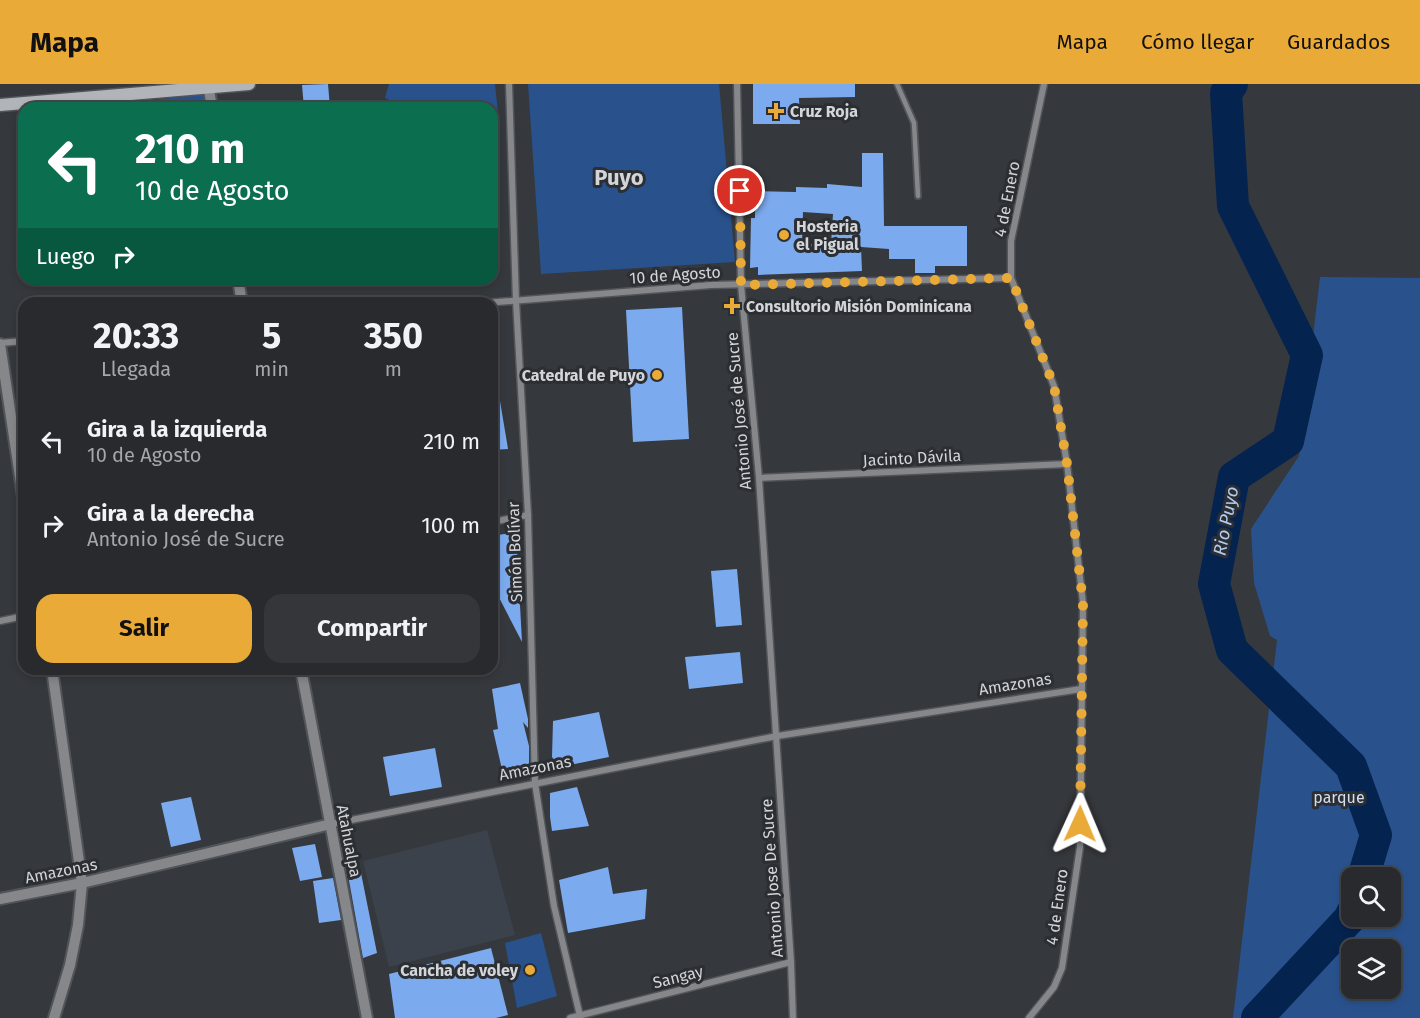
<!DOCTYPE html>
<html lang="es">
<meta charset="utf-8">
<style>
:root{--surface:#282a2d;--page:#343639;--text:#f1f3f6;--muted:#a5a7aa;--line:#444649;--accent:#eaaa38}
body{margin:0;font-family:"Fira Sans",sans-serif;background:var(--page);color:var(--text);height:100vh;display:flex;flex-direction:column;font-size:22px;white-space:nowrap}
*{box-sizing:border-box;margin:0}
p{font-size:20px;color:var(--muted)}
.icon{flex:none;width:33px;height:33px;fill:none;stroke:currentColor;stroke-width:2;stroke-linecap:round;stroke-linejoin:round}
.map{position:relative;flex:1;overflow:hidden}
.details{position:absolute;left:18px;top:213px;width:480px;height:378px;display:flex;flex-direction:column;background:var(--surface);border-radius:18px;box-shadow:0 3px 9px #0003,0 0 0 2px var(--line)}
.details>*{flex:none}
.banner{position:absolute;left:18px;top:18px;width:480px;height:183px;border-radius:18px;box-shadow:0 3px 9px #0003,0 0 0 2px var(--line);background:#0b6e4f;color:#fff;overflow:hidden}
.controls{position:absolute;left:1341px;top:783px;display:grid;gap:12px}
.controls a{display:grid;place-items:center;width:60px;height:60px;border-radius:12px;background:var(--surface);box-shadow:0 3px 9px #0003,0 0 0 2px var(--line);font-size:30px}
.pin{position:absolute;display:grid;place-items:center;width:51px;height:51px;color:#fff;margin:-26px;border:3px solid #fff;border-radius:50%;box-shadow:0 2px 6px #0007}
.me{position:absolute;width:66px;margin:-33px;rotate:1deg;stroke-linejoin:round;filter:drop-shadow(0 0 4px #0008)}
.turn{display:flex;align-items:center;gap:21px;height:126px;padding:0 18px;font-size:27px}
.turn .icon{width:78px;height:78px;stroke-width:2.5}
.turn b{display:block;font-size:42px;line-height:51px}
.then{display:flex;align-items:center;height:57px;padding:0 18px;background:#0003;gap:12px;font-size:22px}
.eta{display:flex;justify-content:space-evenly;align-items:center;height:102px;text-align:center}
.eta b{font-size:36px;font-weight:700;line-height:42px}
.action{display:flex;gap:12px;margin-top:auto;padding:12px 18px}
.action a{flex:1;height:69px;border-radius:18px;background:var(--accent);color:#111;font-size:24px;font-weight:700;line-height:69px;text-align:center}
.action a+a{background:var(--page);color:var(--text)}
ul{padding:0;list-style:none}
li{display:flex;align-items:center;gap:18px;height:84px;padding:0 18px}
li div{flex:1}
li b{display:block;font-size:22px}
li em{font-style:normal}
header{display:flex;align-items:center;gap:36px;box-sizing:border-box;height:84px;padding:0 30px;background:var(--accent);color:#111}
header strong{font-size:28px}
nav{display:flex;gap:33px;margin-inline-start:auto;font-size:21px}
.map>svg:first-child{display:block}
.built{fill:#3b424c}
.green{fill:#29528d;fill-rule:evenodd}
.lines{fill:none;stroke-linecap:round;stroke-linejoin:round}
.river{stroke:#04234f;stroke-width:32}
.building{fill:#7caaee;fill-rule:evenodd}
.service-casing{stroke:#515458;stroke-width:8}
.minor-casing{stroke:#515458;stroke-width:9}
.tertiary-casing{stroke:#515458;stroke-width:14}
.secondary-casing{stroke:#515458;stroke-width:15}
.service{stroke:#86878a;stroke-width:4.5}
.minor{stroke:#86878a;stroke-width:6}
.tertiary{stroke:#86878a;stroke-width:10}
.secondary{stroke:#b1b4b8;stroke-width:12}
.route{stroke:#eaaa38;stroke-width:10;stroke-dasharray:0 18}
.poi-dot{fill:#eaaa38;stroke:#2b2e32;stroke-width:2}
.labels{text-anchor:middle;dominant-baseline:central;stroke-width:6;stroke-linejoin:round;paint-order:stroke}
.poi-label{font-size:16px;font-weight:bold;fill:#d3d5d8;stroke:#2b2e32;text-anchor:start}
.street-label{font-size:16px;fill:#d3d5d8;stroke:#2b2e32}
.park-label{font-size:16px;fill:#d3dff1;stroke:#2b2e32}
.water-label{font-size:18px;font-style:italic;fill:#b4ccf0;stroke:#2b2e32}
.district-label{font-size:22px;font-weight:bold;fill:#d3d5d8;stroke:#2b2e32}
</style>
<header>
<strong>Mapa</strong>
<nav><a>Mapa</a><a>Cómo llegar</a><a>Guardados</a></nav>
</header>
<div class="map">
<svg width="1420" height="934" viewBox="0 0 1420 934">
<rect width="100%" height="100%" fill="#35383c"/>
<!-- built -->
<path class="built" d="M487,746L515,851L389,883L363,777Z"/>
<!-- green -->
<g class="green">
<path d="M389,0H495L499,38L492,41V24H407L385,14Z"/>
<path d="M528,0H719L735,178L541,190Z"/>
<path d="M204,10L206,24H148L147,17Z"/>
<path d="M1320,193L1420,194V934H1233L1277,556L1270,552L1254,499L1251,445L1299,372ZM1352,794H1390V832H1352ZM1352,866H1390V904H1352Z"/>
<path d="M541,849L557,912L517,924L505,859Z"/>
</g>
<g class="lines">
<!-- river -->
<g class="river">
<path d="M1232,0L1226,9L1233,122L1307,271L1288,357L1234,393L1214,500L1232,566L1351,682L1376,751L1363,794"/>
<path d="M1257,934L1350,834L1352,829"/>
</g>
</g>
<!-- building -->
<g class="building">
<path d="M328,0L330,24H304L302,1Z"/>
<path d="M753,0H855V13L799,14L800,40H753Z"/>
<path d="M862,69H883L884,142H967V182H935V189H915V175H889V165L861,163L862,187L758,191V183L750,184L751,134H755V107L796,108V103L827,104V100L862,103ZM803,128L833,130L831,160H802Z"/>
<path d="M682,223L689,355L633,358L626,226Z"/>
<path d="M492,317H500L508,365L492,366Z"/>
<path d="M516,448L522,558L492,500V452Z"/>
<path d="M737,485L742,541L716,543L711,487Z"/>
<path d="M740,568L743,599L689,605L685,573Z"/>
<path d="M520,599L528,635V644L523,638L529,662V684L503,690L493,646L498,645L492,605Z"/>
<path d="M599,628L609,673L560,683L552,673L553,637Z"/>
<path d="M435,664L442,703L390,712L383,673Z"/>
<path d="M577,703L589,742L552,747L550,733V709Z"/>
<path d="M191,713L201,756L171,763L161,719Z"/>
<path d="M315,760L322,793L300,797L292,764Z"/>
<path d="M608,783L613,810L647,805L645,835L568,849L559,796Z"/>
<path d="M361,789L377,869L363,874L348,791Z"/>
<path d="M333,794L341,836L319,839L313,797Z"/>
<path d="M491,864L508,931L496,934H395L389,890Z"/>
</g>
<g class="lines">
<!-- service casing -->
<g class="service-casing">
<path id="service" d="M897,0L914,39L918,112"/>
</g>
<!-- minor casing -->
<g class="minor-casing">
<g id="minor">
<path d="M509,0L516,217L528,431L535,699L554,822L580,932"/>
<path d="M737,0L741,201L759,394L791,878L793,934"/>
<path d="M485,219L711,201L1011,194"/>
<path d="M0,259L24,257"/>
<path d="M759,394L1067,380"/>
<path d="M492,438L528,431"/>
<path d="M0,537L24,532"/>
<path d="M331,740L777,652L1081,605"/>
<path d="M570,934L791,878"/>
<path d="M1029,934L1054,903L1062,884L1080,763L1083,519L1067,380L1054,302L1011,194V157L1044,0"/>
</g>
</g>
<!-- tertiary casing -->
<g class="tertiary-casing">
<g id="tertiary">
<path d="M208,0L212,24"/>
<path d="M238,195L242,219"/>
<path d="M0,260L24,419"/>
<path d="M52,585L82,799L78,841L70,881L54,934"/>
<path d="M301,585L367,934"/>
<path d="M0,815L82,799L331,740"/>
</g>
</g>
<!-- secondary casing -->
<g class="secondary-casing">
<path id="secondary" d="M0,21L249,0"/>
</g>
<!-- service -->
<use href="#service" class="service"/>
<!-- minor -->
<use href="#minor" class="minor"/>
<!-- tertiary -->
<use href="#tertiary" class="tertiary"/>
<!-- secondary -->
<use href="#secondary" class="secondary"/>
</g>
<g class="lines">
<!-- route -->
<path class="route" d="M740,107L741,201L1011,194L1054,302L1067,380L1083,519L1080,740"/>
</g>
<!-- markers -->
<g class="poi-dot">
<path d="M773 18h6v6h6v6h-6v6h-6v-6h-6v-6h6z"/>
<circle cx="784" cy="151" r="6"/>
<path d="M729 213h6v6h6v6h-6v6h-6v-6h-6v-6h6z"/>
<circle cx="657" cy="291" r="6"/>
<circle cx="530" cy="886" r="6"/>
</g>
<g class="labels">
<!-- poi labels -->
<g class="poi-label">
<text x="790" y="27">Cruz Roja</text>
<text x="796" y="142">Hosteria<tspan x="796" dy="18">el Pigual</tspan></text>
<text x="746" y="222">Consultorio Misión Dominicana</text>
<text x="645" y="291" text-anchor="end">Catedral de Puyo</text>
<text x="518" y="886" text-anchor="end">Cancha de voley</text>
</g>
<!-- street labels -->
<g class="street-label">
<text transform="translate(1007 115) rotate(-79)">4 de Enero</text>
<text transform="translate(675 191) rotate(-4)">10 de Agosto</text>
<text transform="translate(739 327) rotate(-95)">Antonio José de Sucre</text>
<text transform="translate(912 374) rotate(-3)">Jacinto Dávila</text>
<text transform="translate(515 468) rotate(-92)">Simón Bolívar</text>
<text transform="translate(1015 600) rotate(-9)">Amazonas</text>
<text transform="translate(535 684) rotate(-11)">Amazonas</text>
<text transform="translate(349 757) rotate(79)">Atahualpa</text>
<text transform="translate(61 787) rotate(-11)">Amazonas</text>
<text transform="translate(772 794) rotate(-94)">Antonio Jose De Sucre</text>
<text transform="translate(1057 823) rotate(-82)">4 de Enero</text>
<text transform="translate(678 893) rotate(-14)">Sangay</text>
</g>
<!-- park labels -->
<g class="park-label">
<text x="1339" y="713">parque</text>
</g>
<!-- water labels -->
<g class="water-label">
<text transform="translate(1226 437) rotate(-79)">Rio Puyo</text>
</g>
<!-- district labels -->
<g class="district-label">
<text x="619" y="93">Puyo</text>
</g>
</g>
</svg>
<div class="controls">
<a><svg class="icon" aria-label="search" viewBox="0 0 24 24"><circle cx="10" cy="10" r="6"/><path d="M15 15l6 6"/></svg></a>
<a><svg class="icon" aria-label="layers" viewBox="0 0 24 24"><path d="M12 4l9 5-9 5-9-5zM3 14l9 5 9-5"/></svg></a>
</div>
<div class="pin" style="left:740px;top:107px;background:#d93025"><svg class="icon" aria-label="arrive" viewBox="0 0 24 24"><path d="M6 21V4h12l-3 4 3 4H6"/></svg></div>
<svg class="me" style="left:1080px;top:740px" viewBox="-20 -20 40 40"><path d="M0-17L14 15 0 8-14 15z" fill="#eaaa38" stroke="#fff" stroke-width="4"/></svg>
<div class="banner">
<div class="turn"><svg class="icon" aria-label="left" viewBox="0 0 24 24"><path d="M17 20v-9H6M10 6l-5 5 5 5"/></svg><div><b>210 m</b>10 de Agosto</div></div>
<div class="then">Luego<svg class="icon" aria-label="right" viewBox="0 0 24 24"><path d="M7 20v-9h11M14 6l5 5-5 5"/></svg></div>
</div>
<section class="details">
<div class="eta">
<div><b>20:33</b><p>Llegada</p></div>
<div><b>5</b><p>min</p></div>
<div><b>350</b><p>m</p></div>
</div>
<ul>
<li><svg class="icon" aria-label="left" viewBox="0 0 24 24"><path d="M17 20v-9H6M10 6l-5 5 5 5"/></svg><div><b>Gira a la izquierda</b><p>10 de Agosto</p></div><em>210 m</em></li>
<li><svg class="icon" aria-label="right" viewBox="0 0 24 24"><path d="M7 20v-9h11M14 6l5 5-5 5"/></svg><div><b>Gira a la derecha</b><p>Antonio José de Sucre</p></div><em>100 m</em></li>
</ul>
<div class="action"><a>Salir</a><a>Compartir</a></div>
</section>
</div>
